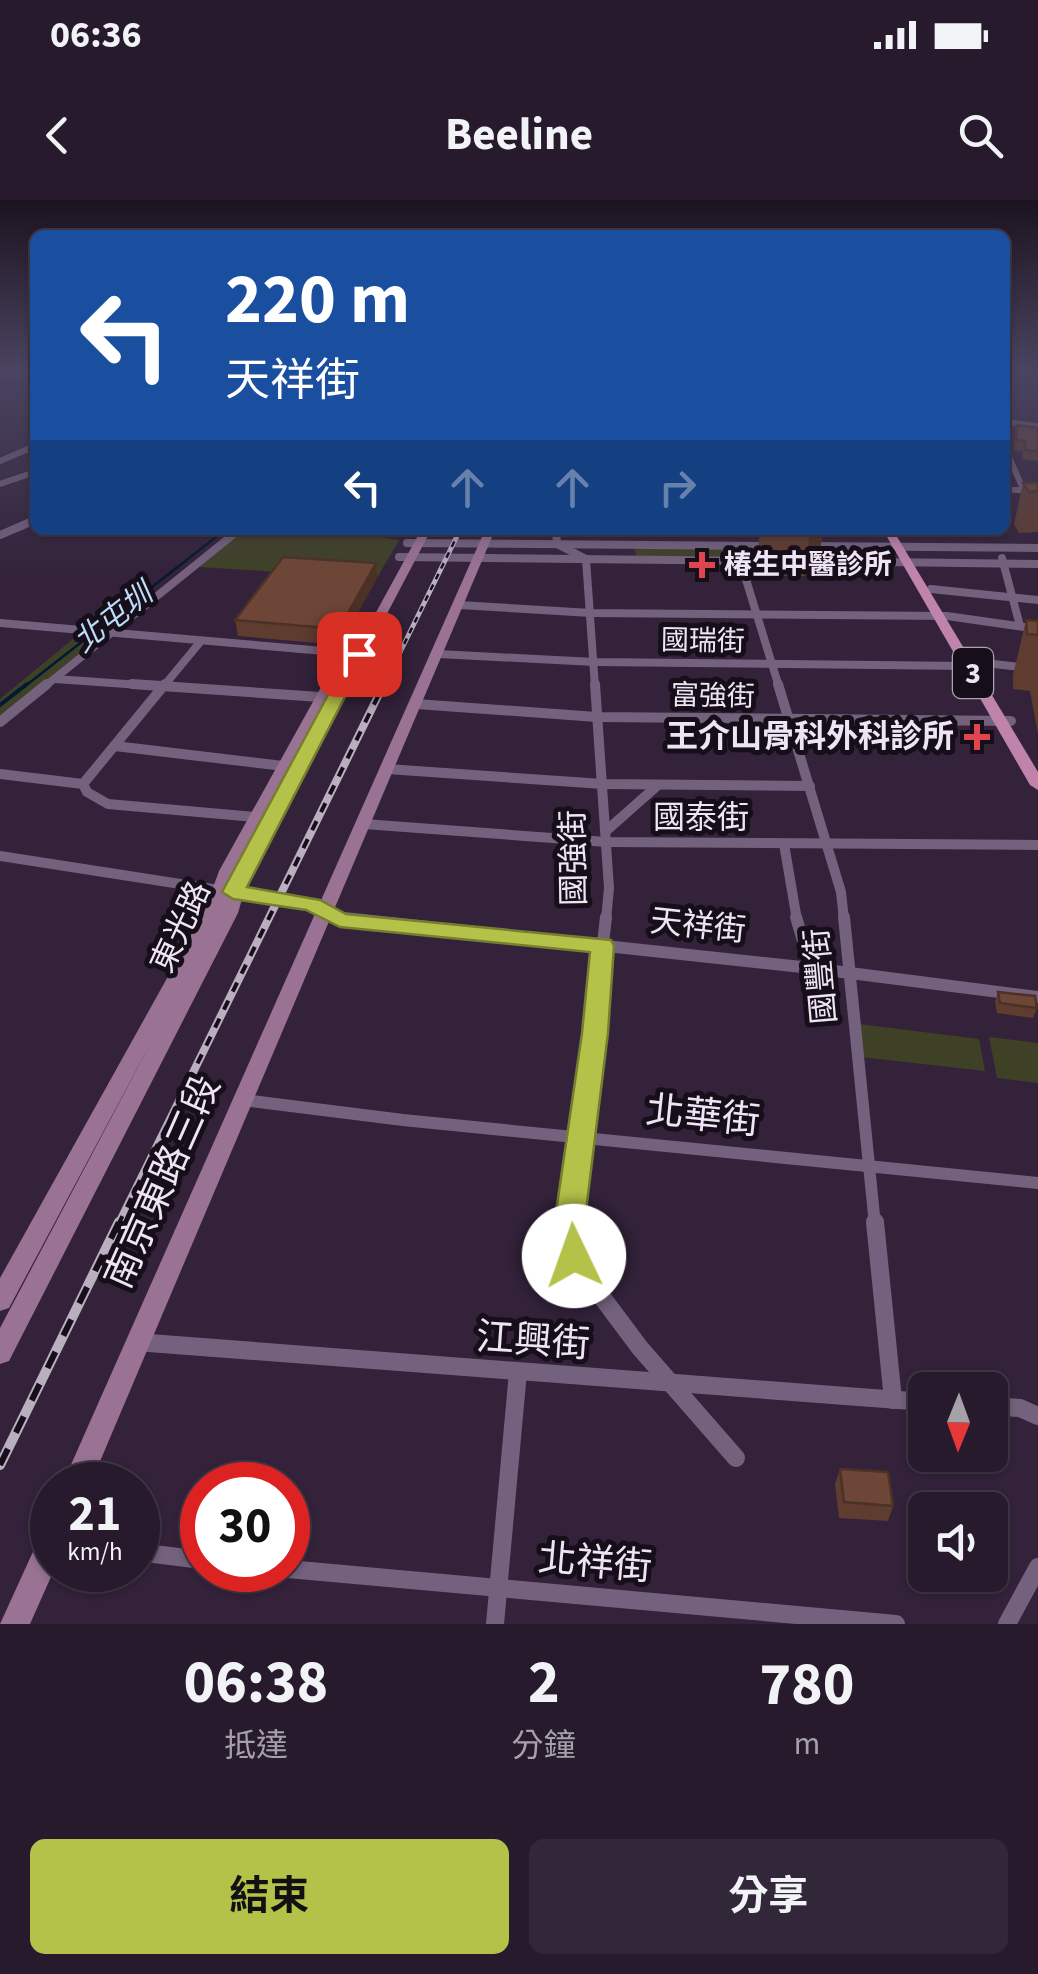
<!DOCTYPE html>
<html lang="zh-TW">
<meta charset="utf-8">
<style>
:root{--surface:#261a2c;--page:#322738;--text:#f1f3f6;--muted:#a4a1a9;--line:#423848;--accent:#b5c249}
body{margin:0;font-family:"Source Sans 3","Noto Sans TC",sans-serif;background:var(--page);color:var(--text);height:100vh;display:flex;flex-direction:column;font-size:38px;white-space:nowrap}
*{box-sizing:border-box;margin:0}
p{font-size:32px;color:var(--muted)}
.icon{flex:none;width:55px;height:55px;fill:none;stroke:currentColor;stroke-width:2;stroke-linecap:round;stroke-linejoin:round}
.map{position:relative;height:1424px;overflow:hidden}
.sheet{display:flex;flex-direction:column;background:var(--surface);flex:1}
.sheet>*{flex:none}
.hud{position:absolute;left:30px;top:30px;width:980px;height:305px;border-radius:15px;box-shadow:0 2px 8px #0004,0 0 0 2px var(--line);background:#1a4fa0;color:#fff;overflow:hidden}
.needle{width:65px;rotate:181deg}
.fabs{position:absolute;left:908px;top:1172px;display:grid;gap:20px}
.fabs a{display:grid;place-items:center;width:100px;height:100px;border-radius:15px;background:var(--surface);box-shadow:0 2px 8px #0004,0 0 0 2px var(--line);font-size:50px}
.speed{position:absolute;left:30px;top:1262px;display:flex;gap:20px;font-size:50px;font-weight:700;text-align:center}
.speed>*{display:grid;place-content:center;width:130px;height:130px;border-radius:50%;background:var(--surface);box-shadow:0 2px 8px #0004,0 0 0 2px var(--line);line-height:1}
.speed small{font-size:25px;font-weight:400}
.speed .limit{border:15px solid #d22;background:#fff;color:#111}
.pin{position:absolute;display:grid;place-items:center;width:85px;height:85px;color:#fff;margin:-42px;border-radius:20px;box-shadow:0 5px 15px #0006}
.me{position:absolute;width:110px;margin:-55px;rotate:357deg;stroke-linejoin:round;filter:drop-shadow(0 0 8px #0008)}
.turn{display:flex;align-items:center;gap:35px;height:210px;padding:0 30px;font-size:45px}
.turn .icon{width:130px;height:130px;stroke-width:2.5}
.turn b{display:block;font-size:70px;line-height:85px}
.lanes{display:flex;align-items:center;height:95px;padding:0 30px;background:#0003;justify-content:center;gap:50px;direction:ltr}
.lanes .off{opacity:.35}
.eta{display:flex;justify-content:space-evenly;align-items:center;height:170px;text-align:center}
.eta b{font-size:60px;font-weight:700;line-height:70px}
.primary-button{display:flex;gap:20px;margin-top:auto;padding:20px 30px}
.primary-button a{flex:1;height:115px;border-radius:15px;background:var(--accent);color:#111;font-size:40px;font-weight:700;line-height:115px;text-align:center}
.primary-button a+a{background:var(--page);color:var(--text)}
.status{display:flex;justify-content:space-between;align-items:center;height:70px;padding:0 50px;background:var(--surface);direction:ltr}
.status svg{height:28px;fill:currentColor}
header{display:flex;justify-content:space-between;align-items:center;height:130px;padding:0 30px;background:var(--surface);font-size:45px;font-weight:700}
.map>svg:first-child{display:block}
.green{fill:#3f4127}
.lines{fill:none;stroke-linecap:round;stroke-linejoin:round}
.stream-far1{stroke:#001a32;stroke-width:2.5}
.stream{stroke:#001a32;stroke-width:4}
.canal{stroke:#001a32;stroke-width:6}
.street-far4{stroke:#74617d;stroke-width:6}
.street-far3{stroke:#74617d;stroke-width:8}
.street-far2{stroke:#74617d;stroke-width:10}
.street-far1{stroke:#74617d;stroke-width:12}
.street{stroke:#74617d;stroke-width:18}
.secondary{fill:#9a7294;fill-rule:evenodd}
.primary{fill:#bf83ac;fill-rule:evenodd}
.rail-far2-casing{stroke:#baaec1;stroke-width:5}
.rail-far1-casing{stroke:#baaec1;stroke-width:8}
.rail-casing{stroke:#baaec1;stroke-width:10}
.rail-far2{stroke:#160f1a;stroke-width:2.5;stroke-dasharray:6;stroke-linecap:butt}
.rail-far1{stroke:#160f1a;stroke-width:4;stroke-dasharray:10;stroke-linecap:butt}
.rail{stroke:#160f1a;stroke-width:6;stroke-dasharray:18;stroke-linecap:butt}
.wall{fill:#5e3c2f}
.shaded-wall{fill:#4c3126}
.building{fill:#6d4637;stroke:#4c3126;stroke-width:2.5}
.route{fill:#b5c249;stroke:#767e2f;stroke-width:2.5}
.health-dot{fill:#e0444e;stroke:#160f1a;stroke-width:4}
.labels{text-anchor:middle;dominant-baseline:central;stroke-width:10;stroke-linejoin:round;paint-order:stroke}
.far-poi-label{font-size:28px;font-weight:bold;fill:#eee4f4;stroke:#160f1a;text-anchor:start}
.far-street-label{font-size:28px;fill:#eee4f4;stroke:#160f1a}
.far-water-label{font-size:30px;font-style:italic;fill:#bcdcfa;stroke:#160f1a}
.shield{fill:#160f1a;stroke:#ada4b3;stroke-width:2.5}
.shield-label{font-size:30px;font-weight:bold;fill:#eee4f4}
.poi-label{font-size:32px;font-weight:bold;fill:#eee4f4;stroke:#160f1a;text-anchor:end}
.street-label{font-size:32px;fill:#eee4f4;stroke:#160f1a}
.near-street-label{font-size:38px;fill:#eee4f4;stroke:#160f1a}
</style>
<div class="status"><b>06:36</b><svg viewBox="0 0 49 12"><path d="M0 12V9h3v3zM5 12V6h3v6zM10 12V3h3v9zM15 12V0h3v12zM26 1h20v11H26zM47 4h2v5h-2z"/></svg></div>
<header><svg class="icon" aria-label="back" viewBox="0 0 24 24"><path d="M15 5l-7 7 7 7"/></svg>Beeline<svg class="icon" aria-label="search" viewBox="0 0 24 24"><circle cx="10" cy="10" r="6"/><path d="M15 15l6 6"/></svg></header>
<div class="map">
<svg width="1038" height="1424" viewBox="0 0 1038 1424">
<rect width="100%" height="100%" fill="#33223a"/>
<!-- green -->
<g class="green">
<path d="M245,330H362L366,335L399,340L377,378L199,367Z"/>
<path d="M642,348L798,349L801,358L637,356L634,350Z"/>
<path d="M73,439L94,441L0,518V499Z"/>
<path d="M859,824L979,839L985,871L860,857Z"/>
<path d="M989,837L1038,843V883L997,878Z"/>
</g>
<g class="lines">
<!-- stream-far1 -->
<path class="stream-far1" d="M24,487L225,330"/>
<!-- stream -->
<path class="stream" d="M0,505L27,484"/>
<!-- canal -->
<path class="canal" d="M0,183L35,186"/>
<!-- street-far4 -->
<g class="street-far4">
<path d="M1005,222L1038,226"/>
<path d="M1005,248L1032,309"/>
<path d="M0,261L35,246"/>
<path d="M0,284L35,272"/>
<path d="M1005,290H1025"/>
</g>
<!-- street-far3 -->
<g class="street-far3">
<path d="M1031,307L1038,322"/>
<path d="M556,330L557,344L586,359L595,487"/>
<path d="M0,335L35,320"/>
<path d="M407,343L773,346"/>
<path d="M807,346L1038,348"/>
<path d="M399,357L769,361"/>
<path d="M1002,358L1020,426"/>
<path d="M740,360L779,487"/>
<path d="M807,361L1038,364"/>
<path d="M931,389L1038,400"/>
<path d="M459,405L591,413L947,416L1038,429"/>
<path d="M0,423L359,454"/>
<path d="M438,454L594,462L968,466"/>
<path d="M976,462L1038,469"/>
<path d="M55,479L169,487"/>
<path d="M44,487L239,330"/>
<path d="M163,487L201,441"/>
</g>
<!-- street-far2 -->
<g class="street-far2">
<path d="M132,484L320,497"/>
<path d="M595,484L609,688L606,720"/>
<path d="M778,484L841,692L844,720"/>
<path d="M416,504L597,517L1011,521"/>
<path d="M0,522L47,484"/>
<path d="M115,546L283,566"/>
<path d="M387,569L603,584L810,586"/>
<path d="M0,574L83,584L87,592L108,604L255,617"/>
<path d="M83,584L165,484"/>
<path d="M364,624L606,642L1038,645"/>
<path d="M606,631L658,585"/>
<path d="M784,644L797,720"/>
<path d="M0,656L219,690"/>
<path d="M233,692L313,704L339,720"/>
</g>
<!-- street-far1 -->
<g class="street-far1">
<path d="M335,717L811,768L1038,797"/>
<path d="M796,717L811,768"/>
<path d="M844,717L875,1025"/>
<path d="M243,900L403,920L1038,983"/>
<path d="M571,1025L606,717"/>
</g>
<!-- street -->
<g class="street">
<path d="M570,1022L581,1069L640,1148L736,1258"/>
<path d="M875,1022L893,1200"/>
<path d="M136,1142L925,1202"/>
<path d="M990,1206L1020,1208L1038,1216"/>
<path d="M138,1352L202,1360"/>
<path d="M288,1369L896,1424"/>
<path d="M495,1424L518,1172"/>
<path d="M1007,1424L1038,1367"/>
</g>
<!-- secondary -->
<g class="secondary">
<path d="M421,330H431L248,678L238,713L9,1161L0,1164V1128L154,837L9,1108L0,1111V1078L205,710L219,671L345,444L351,440L357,444L237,667Z"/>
<path d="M485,330H495L90,1285H62Z"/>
<path d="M52,1328L54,1370L30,1424H0L42,1332Z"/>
</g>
<!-- primary -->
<path class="primary" d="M883,330H893L1038,572V590L1030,585Z"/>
<!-- rail-far2 casing -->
<g class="rail-far2-casing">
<path id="rail-far2" d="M383,487L460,330"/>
</g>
<!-- rail-far1 casing -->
<g class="rail-far1-casing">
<path id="rail-far1" d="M118,1025L384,484"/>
</g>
<!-- rail casing -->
<g class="rail-casing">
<path id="rail" d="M0,1265L119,1022"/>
</g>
<!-- rail-far2 -->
<use href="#rail-far2" class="rail-far2"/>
<!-- rail-far1 -->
<use href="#rail-far1" class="rail-far1"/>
<!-- rail -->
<use href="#rail" class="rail"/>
</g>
<!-- wall -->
<g class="wall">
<path d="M1017,225L1038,228V261L1022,259L1023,251L1014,250Z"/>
<path d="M1023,283H1038V332L1019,333L1014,324Z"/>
<path d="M760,330H823L817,370L804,376H784L756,368Z"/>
<path d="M377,378L340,445L238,436L235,420Z"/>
<path d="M1026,420L1038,421V534L1030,491L1013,489V475Z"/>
<path d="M998,792L1037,808L1033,818L997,813L995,802Z"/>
<path d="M840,1269L893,1306L888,1321L839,1318L835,1284Z"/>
</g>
<!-- shaded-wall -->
<g class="shaded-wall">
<path d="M815,330H823L817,370L804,376L810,332Z"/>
<path d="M376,363L377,378L340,445L339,429Z"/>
</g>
<!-- building -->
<g class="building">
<path d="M1017,225L1038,228V251L1025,250V241L1016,240Z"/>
<path d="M1023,283H1038V291L1029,292Z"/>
<path d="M780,330H815L810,332H790Z"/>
<path d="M283,357L376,363L339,429L235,420Z"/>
<path d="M1026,420L1038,421V435L1027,434Z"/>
<path d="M998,792L1035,796L1037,808L1000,803Z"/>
<path d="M840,1269L888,1272L893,1306L844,1302Z"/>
</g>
<!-- sky -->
<linearGradient id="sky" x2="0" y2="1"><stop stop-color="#1c1320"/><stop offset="0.46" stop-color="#4a4460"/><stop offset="1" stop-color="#4a4460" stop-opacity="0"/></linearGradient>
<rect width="1038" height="372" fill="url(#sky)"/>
<!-- route -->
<path class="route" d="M359,448L367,454L247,687L320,700L346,714L611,740L614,746L608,833L585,1019L590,1056L585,1064L574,1068L563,1064L555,1019L582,833L590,752L340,727L306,710L233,699L222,692L350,454Z"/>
<!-- markers -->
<g class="health-dot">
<path d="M697 350h10v10h10v10h-10v10h-10v-10h-10v-10h10z"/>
<path d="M972 522h10v10h10v10h-10v10h-10v-10h-10v-10h10z"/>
</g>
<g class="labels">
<!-- far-poi labels -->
<g class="far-poi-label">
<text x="724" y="365">椿生中醫診所</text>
</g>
<!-- far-street labels -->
<g class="far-street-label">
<text transform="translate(703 441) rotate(1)">國瑞街</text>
<text transform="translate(713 496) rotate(1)">富強街</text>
</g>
<!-- far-water labels -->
<g class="far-water-label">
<text transform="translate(113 418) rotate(-38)">北屯圳</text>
</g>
<!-- shield labels -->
<rect class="shield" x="953" y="448" width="40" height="50" rx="8"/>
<g class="shield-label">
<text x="973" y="473">3</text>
</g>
<!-- poi labels -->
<g class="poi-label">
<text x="954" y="537">王介山骨科外科診所</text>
</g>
<!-- street labels -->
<g class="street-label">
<text x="701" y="618">國泰街</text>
<text transform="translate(574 658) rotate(-91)">國強街</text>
<text transform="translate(698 726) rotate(6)">天祥街</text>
<text transform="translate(181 727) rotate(-65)">東光路</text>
<text transform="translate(821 776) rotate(-95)">國豐街</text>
</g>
<!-- near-street labels -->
<g class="near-street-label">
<text transform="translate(703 916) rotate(6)">北華街</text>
<text transform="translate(163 982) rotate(-66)">南京東路三段</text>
<text transform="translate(533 1141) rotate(4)">江興街</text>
<text transform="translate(595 1363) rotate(5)">北祥街</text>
</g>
</g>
</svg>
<div class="fabs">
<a><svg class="needle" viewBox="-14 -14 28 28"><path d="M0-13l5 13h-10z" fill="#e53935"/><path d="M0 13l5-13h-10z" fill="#a4a1a9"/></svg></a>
<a><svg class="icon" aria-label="sound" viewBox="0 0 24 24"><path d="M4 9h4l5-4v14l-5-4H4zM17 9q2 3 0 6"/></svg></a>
</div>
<div class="speed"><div>21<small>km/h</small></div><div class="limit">30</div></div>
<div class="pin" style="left:359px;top:454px;background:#d93025"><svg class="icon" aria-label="arrive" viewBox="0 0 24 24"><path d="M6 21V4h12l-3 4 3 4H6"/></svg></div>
<svg class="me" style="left:574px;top:1056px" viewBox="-20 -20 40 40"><circle r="19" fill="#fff"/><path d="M0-13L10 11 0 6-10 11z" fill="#b5c249"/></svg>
<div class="hud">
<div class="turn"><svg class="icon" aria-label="left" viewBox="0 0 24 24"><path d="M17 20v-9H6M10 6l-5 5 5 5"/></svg><div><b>220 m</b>天祥街</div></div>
<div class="lanes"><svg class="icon" aria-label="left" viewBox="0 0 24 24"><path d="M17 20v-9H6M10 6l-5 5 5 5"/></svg><svg class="icon off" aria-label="ahead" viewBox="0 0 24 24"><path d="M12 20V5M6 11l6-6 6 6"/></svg><svg class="icon off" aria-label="ahead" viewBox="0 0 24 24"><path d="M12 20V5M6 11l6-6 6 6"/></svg><svg class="icon off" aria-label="right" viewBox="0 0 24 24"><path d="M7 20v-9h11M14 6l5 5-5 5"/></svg></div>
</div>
</div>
<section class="sheet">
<div class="eta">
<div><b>06:38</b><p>抵達</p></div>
<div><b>2</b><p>分鐘</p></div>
<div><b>780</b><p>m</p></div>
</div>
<div class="primary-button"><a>結束</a><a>分享</a></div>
</section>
